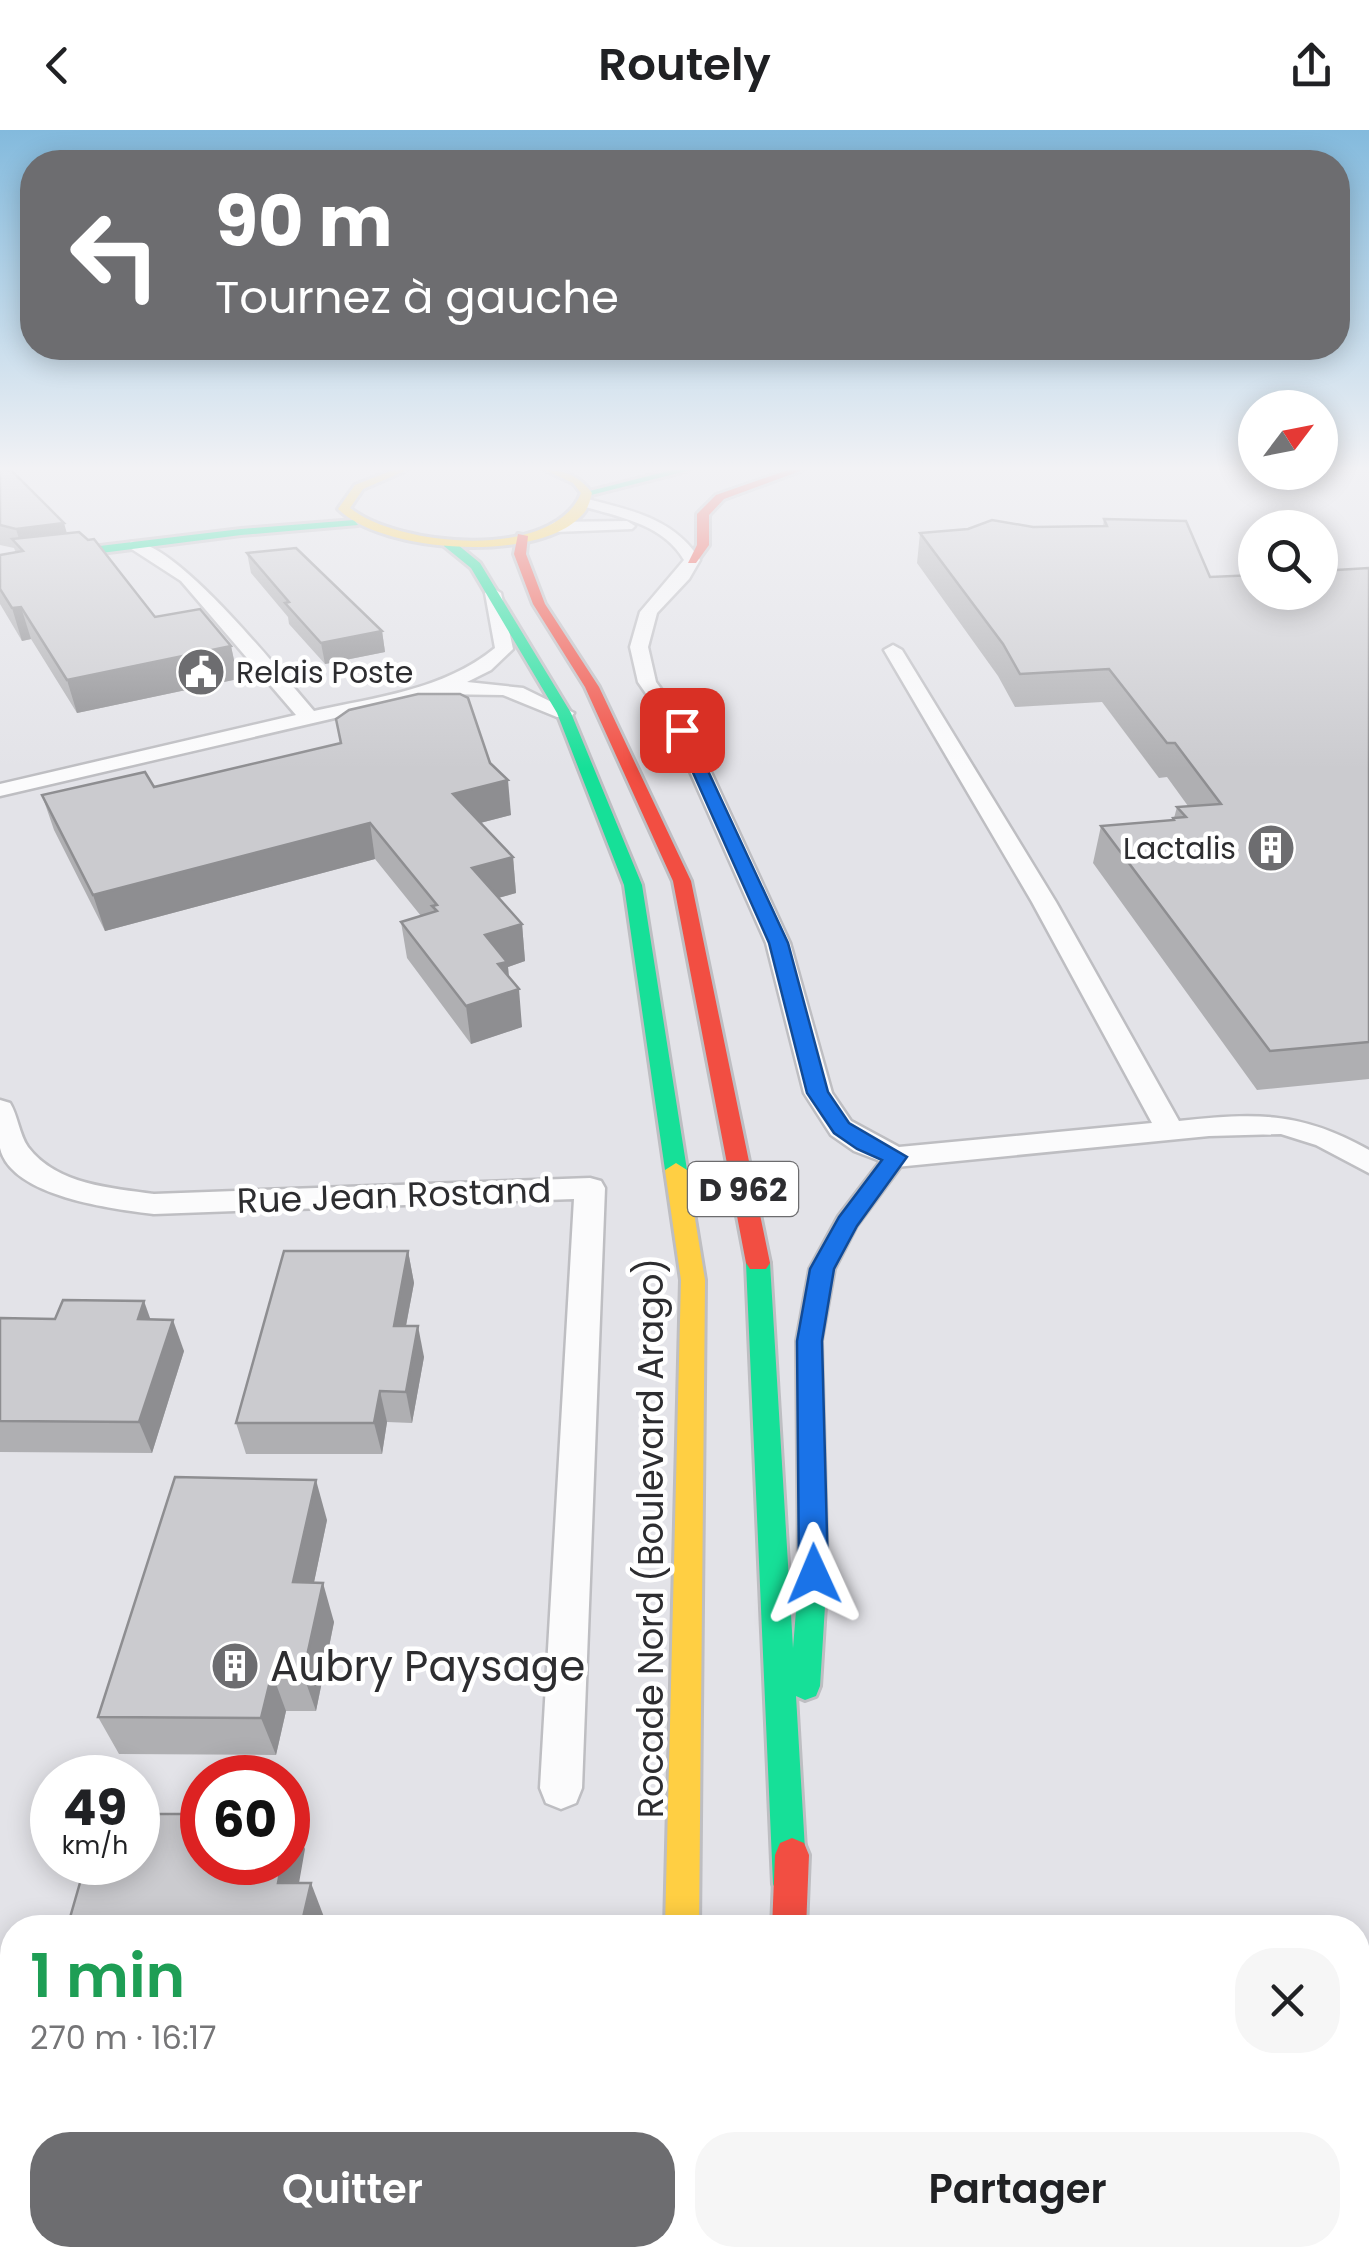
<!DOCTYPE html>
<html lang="fr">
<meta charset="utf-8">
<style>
:root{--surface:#fff;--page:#f6f6f6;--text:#202124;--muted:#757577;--accent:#6d6d70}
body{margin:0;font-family:Poppins,sans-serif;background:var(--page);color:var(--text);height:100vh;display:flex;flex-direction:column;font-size:38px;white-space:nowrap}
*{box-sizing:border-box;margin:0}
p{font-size:32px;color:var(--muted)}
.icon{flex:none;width:55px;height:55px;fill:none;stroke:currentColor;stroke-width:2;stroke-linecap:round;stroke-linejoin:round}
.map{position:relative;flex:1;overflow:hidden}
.sheet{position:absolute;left:0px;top:1785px;width:1370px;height:352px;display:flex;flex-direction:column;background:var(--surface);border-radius:40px 40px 0 0;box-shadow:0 5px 25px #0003}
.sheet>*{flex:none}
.guide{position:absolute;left:20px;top:20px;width:1330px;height:210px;border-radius:40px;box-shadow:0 5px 25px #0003;background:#6d6d70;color:#fff;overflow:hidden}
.needle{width:65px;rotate:58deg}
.buttons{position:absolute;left:1238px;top:260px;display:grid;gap:20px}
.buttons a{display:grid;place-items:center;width:100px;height:100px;border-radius:50%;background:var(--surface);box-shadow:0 5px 25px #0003;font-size:50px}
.speed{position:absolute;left:30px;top:1625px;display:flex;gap:20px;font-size:50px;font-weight:700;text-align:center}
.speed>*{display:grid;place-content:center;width:130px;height:130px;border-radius:50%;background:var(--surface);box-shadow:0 5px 25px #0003;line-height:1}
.speed small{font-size:25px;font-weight:400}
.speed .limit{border:15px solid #d22;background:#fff;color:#111}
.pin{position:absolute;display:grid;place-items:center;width:85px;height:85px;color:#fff;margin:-42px;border-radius:20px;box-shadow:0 5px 15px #0006}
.me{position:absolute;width:110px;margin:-55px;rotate:359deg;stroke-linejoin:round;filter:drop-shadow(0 0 8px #0008)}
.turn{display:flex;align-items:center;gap:35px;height:210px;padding:0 30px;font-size:45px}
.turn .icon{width:130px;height:130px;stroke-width:2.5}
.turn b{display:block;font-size:70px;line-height:85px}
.round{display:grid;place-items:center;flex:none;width:105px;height:105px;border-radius:40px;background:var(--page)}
.summary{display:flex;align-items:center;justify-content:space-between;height:170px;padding:0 30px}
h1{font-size:60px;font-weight:600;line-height:75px;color:#1e9e55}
.cta{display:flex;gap:20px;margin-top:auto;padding:20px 30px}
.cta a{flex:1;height:115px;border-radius:40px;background:var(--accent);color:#fff;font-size:40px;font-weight:600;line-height:115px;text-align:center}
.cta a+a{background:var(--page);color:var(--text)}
header{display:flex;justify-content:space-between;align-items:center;height:130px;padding:0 30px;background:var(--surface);font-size:45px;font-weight:600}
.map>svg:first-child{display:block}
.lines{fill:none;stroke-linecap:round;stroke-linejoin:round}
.street-casing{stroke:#bebec2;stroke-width:5}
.fast-casing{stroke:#bebec2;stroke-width:6}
.slow-casing{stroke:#bebec2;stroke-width:6}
.jam-casing{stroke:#bebec2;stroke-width:6}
.street{fill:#fbfbfc;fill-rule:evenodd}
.fast{fill:#16e098;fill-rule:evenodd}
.slow{fill:#ffcf43;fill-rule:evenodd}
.jam{fill:#f24e42;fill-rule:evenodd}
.wall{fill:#afafb2}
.shaded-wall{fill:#8e8e91}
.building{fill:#cbcbcf;stroke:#8e8e91;stroke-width:2.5}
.route{fill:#1a73e8;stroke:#114b97;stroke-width:2.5}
.labels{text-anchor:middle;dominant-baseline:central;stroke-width:9;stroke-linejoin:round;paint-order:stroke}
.far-poi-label{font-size:30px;fill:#2d2d30;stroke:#fff;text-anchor:start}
.shield{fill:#fff;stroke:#6c6c6e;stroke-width:2.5}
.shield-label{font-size:32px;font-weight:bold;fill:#2d2d30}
.street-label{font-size:35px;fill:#2d2d30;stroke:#fff}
.near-poi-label{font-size:42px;fill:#2d2d30;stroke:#fff;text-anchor:start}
</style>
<header><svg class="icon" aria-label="back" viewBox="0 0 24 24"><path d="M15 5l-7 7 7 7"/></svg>Routely<svg class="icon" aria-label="share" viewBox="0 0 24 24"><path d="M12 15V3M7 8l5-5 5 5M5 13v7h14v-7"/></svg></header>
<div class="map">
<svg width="1369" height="2137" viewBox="0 0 1369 2137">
<rect width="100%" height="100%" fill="#e3e3e8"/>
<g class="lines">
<!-- street casing -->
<g class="street-casing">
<g id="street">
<path d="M587,369C631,380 675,389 700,430L689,449L657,483L648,517L656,552L692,601L790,813L832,963L851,991L899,1017L1152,993L1032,772L884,520L893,515L902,520L1056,772L1179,991C1255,983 1301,981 1369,1020V1043L1316,1015L1281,1004L1209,1006L896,1037L854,1021L831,1005L804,963L766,813L672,601L638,552L630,517L640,482L684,430C663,394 619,387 582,376L580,373Z"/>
<path d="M627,391L635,396L632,399L555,402L547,397L555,392Z"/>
<path d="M130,412C174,407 283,546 314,581C376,567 444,560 495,518L485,463L493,458L501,463L513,519L491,540L467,552L523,558L574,583L571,587H557L503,565L438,564L0,666V654L296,585L181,451L130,418Z"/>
<path d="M0,970L10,973C18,986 19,1004 28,1017C57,1055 111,1058 154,1064L590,1048L601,1051L605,1058L582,1658L576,1673L561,1679L546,1673L540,1658L574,1069L154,1084C114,1079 11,1067 0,1018C0,1004 0,985 0,970Z"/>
</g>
</g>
<!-- fast casing -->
<g class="fast-casing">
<g id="fast">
<path d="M672,340H690L587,366L582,363Z"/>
<path d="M354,390L358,395L241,405L0,436V428L241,399Z"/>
<path d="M444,410H452L480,433L571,583L642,755L687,1040L684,1045H668L665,1040L624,755L557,583L471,438L444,416Z"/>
<path d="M896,1020L907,1027L856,1096L834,1139L821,1211L827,1444L820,1556L816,1566L805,1570L796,1566L807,1754L802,1766L790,1771L778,1766L773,1754L746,1133L750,1127H766L770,1133L793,1518L799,1444L797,1211L810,1139L839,1086L888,1022Z"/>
<path d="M758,2125H798L797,2137H757Z"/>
</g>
</g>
<!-- slow casing -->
<g class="slow-casing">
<g id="slow">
<path d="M393,340H407L363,359L350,378C398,417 554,431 581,363L573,353L545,340C566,340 580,347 592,363C590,370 588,379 583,384C540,434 382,423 338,379L355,355Z"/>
<path d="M676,1033L687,1040L705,1150L699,1798H665L681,1150L665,1040Z"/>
</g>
</g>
<!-- jam casing -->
<g class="jam-casing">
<g id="jam">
<path d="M788,340H803L724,369L709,385V415L696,433H688L697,415V384L716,365Z"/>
<path d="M518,404L528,406L526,424L545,474L599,557L691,751L770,1133L766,1139H750L746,1133L673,751L585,557L533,474L514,424Z"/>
<path d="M792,1708L804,1713L809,1725L806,1798H772L775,1725L780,1713Z"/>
<rect x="656" y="2125" width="40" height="12"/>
</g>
</g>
<!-- street -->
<use href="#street" class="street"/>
<!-- fast -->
<use href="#fast" class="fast"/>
<!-- slow -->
<use href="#slow" class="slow"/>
<!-- jam -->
<use href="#jam" class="jam"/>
</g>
<!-- wall -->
<g class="wall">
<path d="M0,340L155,487L231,516L238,549L77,583L31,509L22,511L0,474V425L16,423L14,418L0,415Z"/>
<path d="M1104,389L1210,447L1369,438V949L1257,960L1093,733L1101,696L1172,690L1173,688H1174L1177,677L1188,676L1167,647L1159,648L1102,572L1015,577L998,546L917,433L920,403L1033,397L1103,396Z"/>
<path d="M247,423L382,501L385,522L325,534L289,494L288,487L251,443Z"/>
<path d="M336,589L490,633L511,685L480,693L513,727L516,763L498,768L522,794L525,831L508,837L509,847L522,897L471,914L407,828L401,792L421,786L375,729L105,801L54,700L42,665L154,657L340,613Z"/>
<path d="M408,1121L414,1153L406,1196L424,1227L412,1293L387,1292L382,1324H246L236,1293Z"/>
<path d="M0,1188L151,1189L184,1221L152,1323L0,1322Z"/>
<path d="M327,1390L314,1452L334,1492L316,1581H286L276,1625L119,1624L98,1587Z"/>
<path d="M12,1986V2048L0,2037V2029Z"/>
</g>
<!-- shaded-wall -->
<g class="shaded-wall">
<path d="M64,393L70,414L22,419L16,399Z"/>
<path d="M21,477L31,509L22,511L12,478Z"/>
<path d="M382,501L385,522L325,534L321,513Z"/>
<path d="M231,516L238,549L77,583L67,550Z"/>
<path d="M508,650L511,685L457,699L453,664Z"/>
<path d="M370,693L375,729L105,801L93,765Z"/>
<path d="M513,727L516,763L476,774L472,738Z"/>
<path d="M522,794L525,831L508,837L510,862L519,859L522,897L471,914L466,876L485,805Z"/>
<path d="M408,1121L414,1153L400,1227L394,1196Z"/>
<path d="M144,1171L155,1202L138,1189Z"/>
<path d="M173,1190L184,1221L152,1323L139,1292Z"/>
<path d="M418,1196L424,1227L412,1293L406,1262Z"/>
<path d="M380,1261L387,1292L382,1324L374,1293Z"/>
<path d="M316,1350L327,1390L306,1491L293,1452Z"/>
<path d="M323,1453L334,1492L316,1581L303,1544Z"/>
<path d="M272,1543L286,1581L276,1625L261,1588Z"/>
<path d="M291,1684L305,1719L293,1787L278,1753L282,1732H288V1703Z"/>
<path d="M311,1753L324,1787L322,1798H302L301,1796Z"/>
</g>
<!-- building -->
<g class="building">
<path d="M0,340H11L64,393L16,399L0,395Z"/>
<path d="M1104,389L1186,391L1210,447L1255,445V462H1320V441L1369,438V912L1270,921L1101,696L1174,690L1173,688L1186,687L1177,677L1221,674L1175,613H1167L1109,539L1020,544L1003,514L920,403L968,399L992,390L1033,397L1107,396Z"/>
<path d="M79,402L88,410L94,409L155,487L200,479L231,516L67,550L21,477L12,478L0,459V425L23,421L12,409Z"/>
<path d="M296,418L382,501L321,513L285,473L289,472L247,423Z"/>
<path d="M418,564H460L468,568L490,633L508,650L453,664L513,727L472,738L522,794L485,805L507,832L498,834L519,859L466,876L401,792L437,781L432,776L437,775L370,693L93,765L42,665L145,642L154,657L341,613L336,589L349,580Z"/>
<path d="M284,1121H408L394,1196H418L406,1262L380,1261L374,1293H236Z"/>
<path d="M63,1170L144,1171L138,1189L173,1190L139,1292L0,1291V1188L55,1189Z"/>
<path d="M175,1347L316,1350L293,1452L323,1453L303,1544L272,1543L261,1588L98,1587Z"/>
<path d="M138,1684H202V1732H282L278,1753H311L301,1796H305V1798H67L86,1732H138Z"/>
<path d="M288,1684H291L288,1703Z"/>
<path d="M12,1986V2035H0V2029Z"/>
</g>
<!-- sky -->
<linearGradient id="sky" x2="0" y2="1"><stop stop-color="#83badd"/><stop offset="0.53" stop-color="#f2f2f5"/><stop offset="1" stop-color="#f2f2f5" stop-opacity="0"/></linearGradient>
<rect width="1369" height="639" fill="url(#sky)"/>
<!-- route -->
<path class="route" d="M682,596L689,600L788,813L828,962L849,993L907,1027L857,1096L834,1139L822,1211L828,1444L824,1452L814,1456L803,1452L799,1444L797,1211L810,1139L839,1087L882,1030L857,1019L834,1003L807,963L769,813L674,600Z"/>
<!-- icons -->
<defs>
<g id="civic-disc" transform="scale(2.5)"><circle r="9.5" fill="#6d6d70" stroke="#fff"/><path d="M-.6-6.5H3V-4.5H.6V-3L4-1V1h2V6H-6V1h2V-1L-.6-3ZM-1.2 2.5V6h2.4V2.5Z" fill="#fff"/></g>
<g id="building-disc" transform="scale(2.5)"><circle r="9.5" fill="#6d6d70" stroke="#fff"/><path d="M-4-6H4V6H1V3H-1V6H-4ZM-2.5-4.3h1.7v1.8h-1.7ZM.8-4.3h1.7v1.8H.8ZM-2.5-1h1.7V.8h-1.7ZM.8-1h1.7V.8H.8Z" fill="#fff"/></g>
</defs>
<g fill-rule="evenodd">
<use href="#civic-disc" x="201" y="542"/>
<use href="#building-disc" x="1271" y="718"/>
<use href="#building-disc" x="235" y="1536"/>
</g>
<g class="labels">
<!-- far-poi labels -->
<g class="far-poi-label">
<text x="236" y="542">Relais Poste</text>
<text x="1236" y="718" text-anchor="end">Lactalis</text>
</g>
<!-- shield labels -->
<rect class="shield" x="688" y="1032" width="110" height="54" rx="8"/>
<g class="shield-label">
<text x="743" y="1059">D 962</text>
</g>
<!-- street labels -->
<g class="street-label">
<text transform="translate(394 1065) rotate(-2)">Rue Jean Rostand</text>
<text transform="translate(650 1408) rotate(-90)">Rocade Nord (Boulevard Arago)</text>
</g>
<!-- near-poi labels -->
<g class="near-poi-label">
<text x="270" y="1536">Aubry Paysage</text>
</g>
</g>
</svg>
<div class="buttons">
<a><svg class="needle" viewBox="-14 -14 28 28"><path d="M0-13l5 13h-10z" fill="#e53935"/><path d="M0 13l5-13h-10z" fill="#757577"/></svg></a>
<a><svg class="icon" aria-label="search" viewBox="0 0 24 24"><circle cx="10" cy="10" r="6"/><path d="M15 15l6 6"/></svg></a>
</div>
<div class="speed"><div>49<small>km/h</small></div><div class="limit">60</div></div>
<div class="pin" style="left:682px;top:600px;background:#d93025"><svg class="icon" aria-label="arrive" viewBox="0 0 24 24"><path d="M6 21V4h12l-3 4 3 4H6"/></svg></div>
<svg class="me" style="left:814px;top:1444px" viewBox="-20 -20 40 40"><path d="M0-17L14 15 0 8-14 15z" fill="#1a73e8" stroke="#fff" stroke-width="4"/></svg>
<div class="guide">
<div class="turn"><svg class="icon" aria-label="left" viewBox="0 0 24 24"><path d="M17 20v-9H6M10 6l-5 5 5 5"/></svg><div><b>90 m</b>Tournez à gauche</div></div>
</div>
<section class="sheet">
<div class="summary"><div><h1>1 min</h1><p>270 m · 16:17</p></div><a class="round"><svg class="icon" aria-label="close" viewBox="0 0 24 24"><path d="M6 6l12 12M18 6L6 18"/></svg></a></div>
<div class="cta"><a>Quitter</a><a>Partager</a></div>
</section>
</div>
